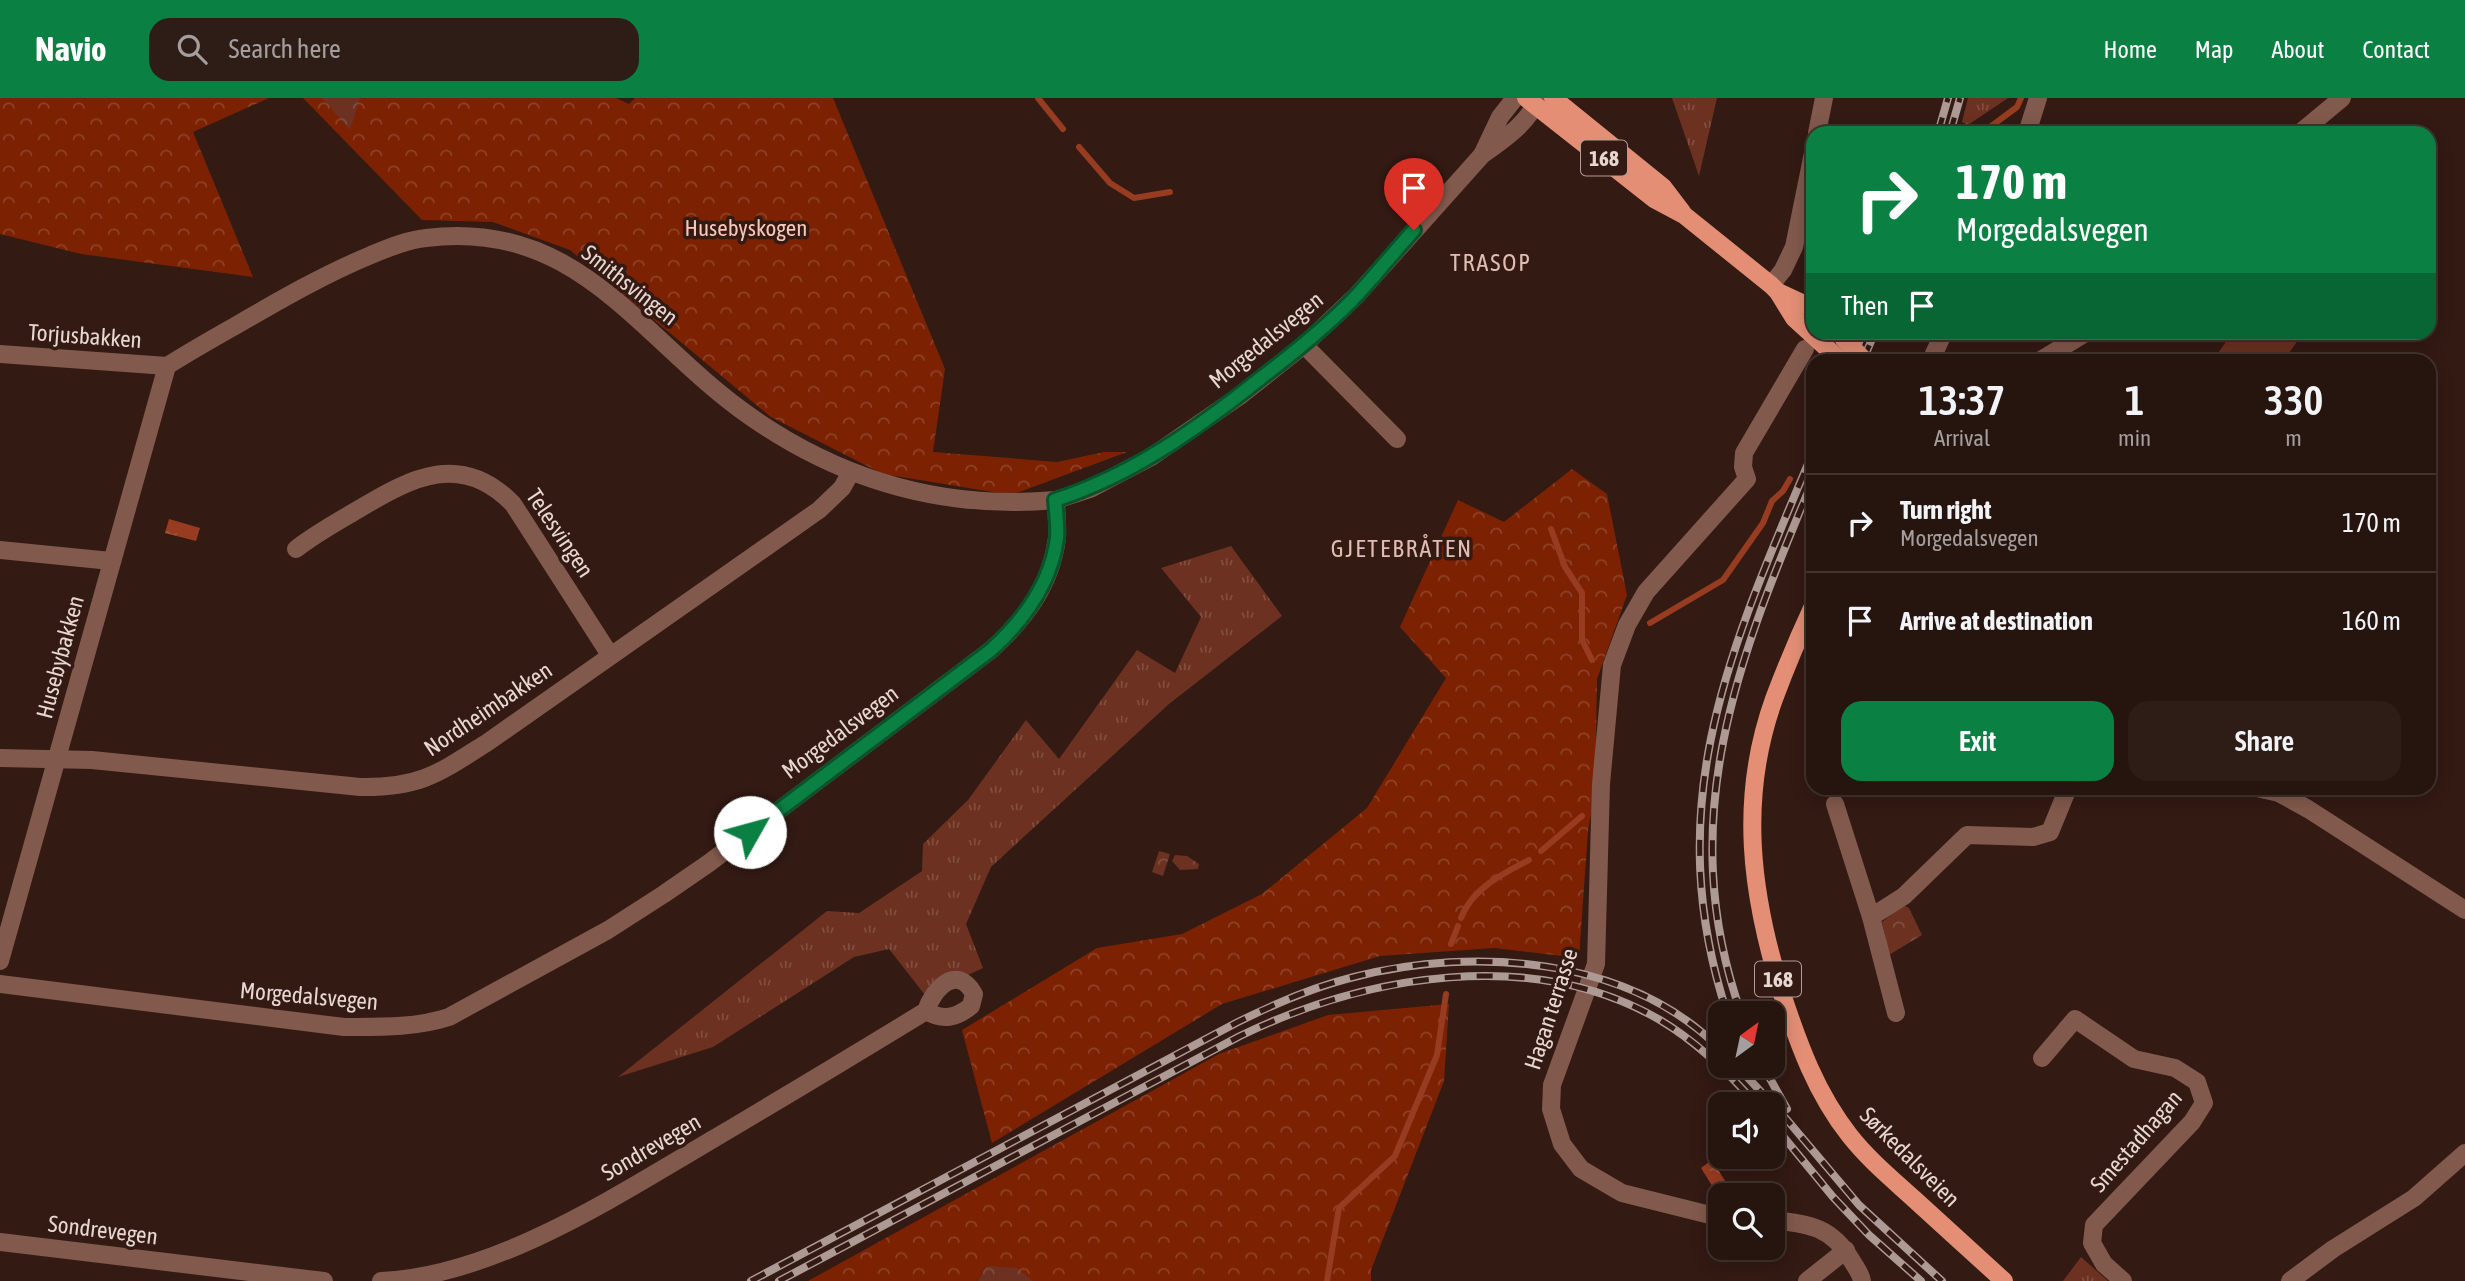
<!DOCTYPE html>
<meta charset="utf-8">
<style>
:root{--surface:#26140e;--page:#2e1d17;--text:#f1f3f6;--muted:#a49e9e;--line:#42332e;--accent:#0b8043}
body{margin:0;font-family:"Asap Condensed",sans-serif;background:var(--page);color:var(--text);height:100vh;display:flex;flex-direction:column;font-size:26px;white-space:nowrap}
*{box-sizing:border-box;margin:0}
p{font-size:23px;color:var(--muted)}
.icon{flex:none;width:38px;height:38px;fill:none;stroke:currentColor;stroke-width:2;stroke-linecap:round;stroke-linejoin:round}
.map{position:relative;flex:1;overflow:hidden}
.details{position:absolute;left:1806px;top:256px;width:630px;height:441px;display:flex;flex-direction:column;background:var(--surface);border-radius:21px;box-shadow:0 4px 18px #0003,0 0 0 2px var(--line)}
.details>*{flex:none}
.banner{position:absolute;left:1806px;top:28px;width:630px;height:214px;border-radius:21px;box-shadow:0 4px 18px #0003,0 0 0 2px var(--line);background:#0b8043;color:#fff;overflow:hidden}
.needle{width:46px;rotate:33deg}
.buttons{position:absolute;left:1708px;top:903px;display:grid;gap:14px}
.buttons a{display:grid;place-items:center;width:77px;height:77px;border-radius:14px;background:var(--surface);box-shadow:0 4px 18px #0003,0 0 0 2px var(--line);font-size:35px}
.pin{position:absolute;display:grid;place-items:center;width:60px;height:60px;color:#fff;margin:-72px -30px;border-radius:50% 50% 50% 0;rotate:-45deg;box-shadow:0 0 7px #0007}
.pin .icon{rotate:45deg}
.me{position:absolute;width:77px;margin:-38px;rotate:52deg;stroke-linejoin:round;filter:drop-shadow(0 0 5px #0008)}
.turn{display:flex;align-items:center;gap:24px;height:147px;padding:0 35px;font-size:32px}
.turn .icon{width:91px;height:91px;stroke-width:2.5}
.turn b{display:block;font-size:49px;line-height:60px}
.then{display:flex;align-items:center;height:66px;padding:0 35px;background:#0003;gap:14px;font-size:26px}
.eta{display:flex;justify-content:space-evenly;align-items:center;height:119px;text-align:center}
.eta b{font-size:42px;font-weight:600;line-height:49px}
.cta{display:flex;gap:14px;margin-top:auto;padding:14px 35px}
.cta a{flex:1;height:80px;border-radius:21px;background:var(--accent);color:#fff;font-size:28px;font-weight:600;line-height:80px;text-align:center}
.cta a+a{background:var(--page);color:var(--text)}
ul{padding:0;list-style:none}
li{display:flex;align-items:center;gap:21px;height:98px;padding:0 35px;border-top:2px solid var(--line)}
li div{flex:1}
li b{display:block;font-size:26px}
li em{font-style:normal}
header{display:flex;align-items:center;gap:42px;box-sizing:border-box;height:98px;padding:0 35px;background:var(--accent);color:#fff}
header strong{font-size:33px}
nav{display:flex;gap:38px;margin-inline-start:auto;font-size:24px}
.search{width:490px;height:63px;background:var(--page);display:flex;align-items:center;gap:18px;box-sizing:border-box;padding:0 24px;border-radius:21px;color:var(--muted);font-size:26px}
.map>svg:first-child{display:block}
.grass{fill:url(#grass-tufts)}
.forest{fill:url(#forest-crowns)}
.park{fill:url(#park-crowns)}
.pitch{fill:#6c3120}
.water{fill:url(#water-ripples)}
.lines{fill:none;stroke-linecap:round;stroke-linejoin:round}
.stream{stroke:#983c21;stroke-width:6}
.street{stroke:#82594d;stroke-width:18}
.primary{stroke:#e38e75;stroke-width:18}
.rail-casing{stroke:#ae9a95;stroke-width:8}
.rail{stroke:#331a13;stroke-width:5;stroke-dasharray:16;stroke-linecap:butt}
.primary-bridge{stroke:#e38e75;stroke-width:18}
.route-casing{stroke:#07532c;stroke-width:18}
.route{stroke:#0b8043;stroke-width:12}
.labels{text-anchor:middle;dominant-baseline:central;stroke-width:7;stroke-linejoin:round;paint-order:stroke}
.shield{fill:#331a13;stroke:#b29e98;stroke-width:2}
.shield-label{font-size:21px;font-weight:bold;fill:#e8d6d1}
.park-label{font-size:23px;fill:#fac6b7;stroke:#331a13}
.street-label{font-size:23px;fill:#e8d6d1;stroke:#331a13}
.neighbourhood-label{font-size:24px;letter-spacing:2px;fill:#e0bdb3;stroke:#331a13}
</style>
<header>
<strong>Navio</strong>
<div class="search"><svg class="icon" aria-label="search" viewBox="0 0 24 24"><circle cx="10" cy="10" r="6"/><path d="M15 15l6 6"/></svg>Search here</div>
<nav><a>Home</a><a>Map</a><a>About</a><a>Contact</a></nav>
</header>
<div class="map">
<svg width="2465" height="1183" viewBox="0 0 2465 1183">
<defs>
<pattern id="grass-tufts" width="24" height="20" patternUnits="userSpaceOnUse" patternTransform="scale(1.75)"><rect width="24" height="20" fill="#6c3120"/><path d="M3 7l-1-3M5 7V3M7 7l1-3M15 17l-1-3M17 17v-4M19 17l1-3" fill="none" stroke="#814e3f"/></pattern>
<pattern id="forest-crowns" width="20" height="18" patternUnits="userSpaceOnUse" patternTransform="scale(1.75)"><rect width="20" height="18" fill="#7c2203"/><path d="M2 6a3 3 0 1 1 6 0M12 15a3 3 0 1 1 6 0" fill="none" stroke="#8f4127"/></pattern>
<pattern id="park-crowns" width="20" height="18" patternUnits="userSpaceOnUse" patternTransform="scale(1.75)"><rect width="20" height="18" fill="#6c3120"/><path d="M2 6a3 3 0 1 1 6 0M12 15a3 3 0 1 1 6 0" fill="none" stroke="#814e3f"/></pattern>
<pattern id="water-ripples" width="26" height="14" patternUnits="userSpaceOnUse" patternTransform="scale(1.75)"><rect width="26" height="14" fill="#983c21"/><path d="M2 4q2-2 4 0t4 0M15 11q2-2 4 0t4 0" fill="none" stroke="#a65740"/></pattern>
</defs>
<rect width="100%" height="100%" fill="#331a13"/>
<!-- grass -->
<g class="grass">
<path d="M1672,0H1717L1699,78Z"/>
<path d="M1968,0H2008L1968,27L1962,24Z"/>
<path d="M1231,448L1282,518L1169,606L991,769L966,826L983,870L925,897L889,851L854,859L713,949L618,979L827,813L859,815L922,773L923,746L968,702L1026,622L1059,661L1137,552L1175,575L1201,519L1161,470Z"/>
<path d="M2081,1159L2108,1183H2063Z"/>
</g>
<!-- forest -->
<g class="forest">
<path d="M0,0H269L193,34L253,179L81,156L0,136Z"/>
<path d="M303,0H616L629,6L635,0H833L945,271L933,354L1057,364L1104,354H1127L1011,397L883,376L771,319L570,152L493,124L422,122Z"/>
<path d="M1572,371L1607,396L1627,497L1597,581L1595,695L1588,733L1579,860L1494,850L1380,858L1222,906L992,1045L962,932L1097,850L1182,836L1262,796L1367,710L1446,580L1400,529L1458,402L1504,424Z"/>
<path d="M1449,906L1444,983L1371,1172V1183H1033L986,1168L978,1183H808L1219,956L1328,917Z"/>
</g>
<!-- park -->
<g class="park">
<path d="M322,0H360L350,32Z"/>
<path d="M1159,753L1170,756L1163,778L1152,774Z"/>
<path d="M1175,757L1187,758L1199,766L1198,771L1180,772L1172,763Z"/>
<path d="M1903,807L1909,810L1922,837L1889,857L1882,824Z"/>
<path d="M986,1168L1017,1170L1033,1183H978Z"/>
</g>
<!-- pitch -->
<path class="pitch" d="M2233,234H2303V235L2284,262H2213Z"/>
<!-- water -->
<g class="water">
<path d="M169,421L200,430L196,443L165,435Z"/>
<path d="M1712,1062L1727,1086L1716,1094L1701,1070Z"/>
</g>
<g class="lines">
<!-- stream -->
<g class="stream">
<path d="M1038,0L1063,31"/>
<path d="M1982,35L2017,9L2021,0"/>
<path d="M1079,49L1110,85L1134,100L1170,94"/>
<path d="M1551,431L1565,469L1582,495V542L1592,562"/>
<path d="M1650,525L1723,482L1763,425L1772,403L1783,393L1790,381"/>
<path d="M1541,753L1582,718"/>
<path d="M1461,820C1472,791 1503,775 1529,762"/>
<path d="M1451,846L1458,828"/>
<path d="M1327,1183L1339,1110L1395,1058L1437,957L1446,896"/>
</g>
<!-- street -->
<g class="street">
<path d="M1817,35L1824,0"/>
<path d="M2027,35L2038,0"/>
<path d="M2300,35L2342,0"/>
<path d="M1482,57L1500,19L1515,0"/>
<path d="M1771,187L1783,172L1794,149L1813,55"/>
<path d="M1304,247L1397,341"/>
<path d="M0,256L167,268"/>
<path d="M1931,262L1944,234"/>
<path d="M2041,262L2087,234"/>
<path d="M167,268C189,254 212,241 235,228C280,202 323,177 371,157C388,150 407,142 426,140C580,120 642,244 751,319C843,383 944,412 1056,402"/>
<path d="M296,451C315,436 337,424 359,411C412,379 462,353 513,406L610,557"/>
<path d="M0,452L111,463"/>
<path d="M0,660L92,662L360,689C421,690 439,675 488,644L819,412L842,390L851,374"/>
<path d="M2257,690L2279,695L2308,711L2465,812"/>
<path d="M1835,706L1871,819L1896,915"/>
<path d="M1871,819L1904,798L1967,737L2033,739L2050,734L2068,690"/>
<path d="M0,863L167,268"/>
<path d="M0,886L344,929C380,929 415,930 449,919L608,832L664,796L709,765L991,552C1025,521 1051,487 1057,440C1058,428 1056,414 1056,402L1090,391L1151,359L1241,297L1304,247L1357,197L1482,57C1502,43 1530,24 1538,0"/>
<path d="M2042,960L2075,921L2134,961L2175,970L2197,984L2204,1005L2192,1024L2094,1127L2092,1145L2104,1166L2123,1183"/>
<path d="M1720,1118L1706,1116L1622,1095L1581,1071L1562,1046L1551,1011L1552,987L1596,866L1601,686L1612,567L1627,527L1646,494L1747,381L1743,369L1744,355L1805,251"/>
<path d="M1773,1122C1810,1126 1832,1129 1852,1163C1856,1170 1861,1176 1862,1183"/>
<path d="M0,1144L324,1183"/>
<path d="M381,1183C489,1178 602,1107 693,1053C771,1007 849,960 926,913C933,891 957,865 974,896L971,908C956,920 943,923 926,913"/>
<path d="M1807,1183L1846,1152"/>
<path d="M2290,1183L2333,1151L2414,1100L2465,1055"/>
</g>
<!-- primary -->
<g class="primary">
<path d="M1526,0L1654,101L1684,117L1771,187L1778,194L1794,220L1840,262"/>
<path d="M1553,0L1663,89L1682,114"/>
<path d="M1778,194L1806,207L1813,213"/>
<path d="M1813,508C1799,538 1786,569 1774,601C1738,701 1751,797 1782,896C1799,947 1816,995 1850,1038C1869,1062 1892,1081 1914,1101C1944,1128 1974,1156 2004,1183"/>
</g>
<!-- rail casing -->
<g class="rail-casing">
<g id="rail">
<path d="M1938,35L1948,0"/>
<path d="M1950,35L1960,0"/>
<path d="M1852,262L1863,234"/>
<path d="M1863,262L1875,234"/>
<path d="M1727,915C1658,703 1732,547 1813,354"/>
<path d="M1741,915C1673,722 1738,560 1813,382"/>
<path d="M1737,968L1788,1023L1859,1107L1942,1183"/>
<path d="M1763,968L1787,1011"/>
<path d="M1773,1026L1833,1099L1869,1137L1921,1183"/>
<path d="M751,1183L1236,925C1274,906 1313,889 1354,879C1475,848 1629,859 1720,951"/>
<path d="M779,1183L1240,938C1366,877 1533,848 1660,922C1697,944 1728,974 1756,1006"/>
</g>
</g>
<!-- rail -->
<use href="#rail" class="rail"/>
<!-- primary-bridge -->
<path class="primary-bridge" d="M1843,240L1864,262"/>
</g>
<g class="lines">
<!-- route casing -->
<g class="route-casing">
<path id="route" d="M750,734L991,552C1024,522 1051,486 1057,440C1058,428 1056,414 1055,402C1133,377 1198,330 1261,280C1295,254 1329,227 1358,196C1377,175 1395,153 1414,132"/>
</g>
<!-- route -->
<use href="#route" class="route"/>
</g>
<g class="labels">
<!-- shield labels -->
<g class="shield">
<rect x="1581" y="42.5" width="46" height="35" rx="5"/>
<rect x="1755" y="863.5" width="46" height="35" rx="5"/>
</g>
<g class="shield-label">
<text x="1604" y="60">168</text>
<text x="1778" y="881">168</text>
</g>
<!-- park labels -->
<g class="park-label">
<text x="746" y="130">Husebyskogen</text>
</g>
<!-- street labels -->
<g class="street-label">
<text transform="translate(630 187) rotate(38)">Smithsvingen</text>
<text transform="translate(85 238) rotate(4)">Torjusbakken</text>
<text transform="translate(1266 242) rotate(-39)">Morgedalsvegen</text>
<text transform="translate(560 435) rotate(56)">Telesvingen</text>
<text transform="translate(60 559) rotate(-75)">Husebybakken</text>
<text transform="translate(488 611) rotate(-34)">Nordheimbakken</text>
<text transform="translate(840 634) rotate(-37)">Morgedalsvegen</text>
<text transform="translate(309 898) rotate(5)">Morgedalsvegen</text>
<text transform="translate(1551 911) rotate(-72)">Hagan terrasse</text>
<text transform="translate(2136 1043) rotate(-49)">Smestadhagan</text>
<text transform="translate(651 1049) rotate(-30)">Sondrevegen</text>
<text transform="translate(1910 1059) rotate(45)">Sørkedalsveien</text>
<text transform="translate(103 1132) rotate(7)">Sondrevegen</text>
</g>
<!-- neighbourhood labels -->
<g class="neighbourhood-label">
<text x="1491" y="164">TRASOP</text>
<text x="1402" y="450">GJETEBRÅTEN</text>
</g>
</g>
</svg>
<div class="buttons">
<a><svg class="needle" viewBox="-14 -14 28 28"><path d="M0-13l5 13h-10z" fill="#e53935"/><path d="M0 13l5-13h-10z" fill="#a49e9e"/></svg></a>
<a><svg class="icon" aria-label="sound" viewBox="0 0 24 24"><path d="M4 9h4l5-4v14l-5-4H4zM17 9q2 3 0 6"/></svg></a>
<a><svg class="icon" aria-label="search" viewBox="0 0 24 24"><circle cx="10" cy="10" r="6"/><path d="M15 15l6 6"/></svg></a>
</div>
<div class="pin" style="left:1414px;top:132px;background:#d93025"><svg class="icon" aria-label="arrive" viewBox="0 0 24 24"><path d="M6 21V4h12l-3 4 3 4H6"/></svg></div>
<svg class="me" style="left:750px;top:734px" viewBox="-20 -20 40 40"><circle r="19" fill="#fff"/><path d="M0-13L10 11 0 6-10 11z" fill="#0b8043"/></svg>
<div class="banner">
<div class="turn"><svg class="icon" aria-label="right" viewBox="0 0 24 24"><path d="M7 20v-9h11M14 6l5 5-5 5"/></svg><div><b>170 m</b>Morgedalsvegen</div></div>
<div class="then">Then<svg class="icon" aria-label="arrive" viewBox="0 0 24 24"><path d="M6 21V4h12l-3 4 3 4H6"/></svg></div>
</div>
<section class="details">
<div class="eta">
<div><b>13:37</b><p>Arrival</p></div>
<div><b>1</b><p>min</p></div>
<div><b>330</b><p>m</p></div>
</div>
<ul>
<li><svg class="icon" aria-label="right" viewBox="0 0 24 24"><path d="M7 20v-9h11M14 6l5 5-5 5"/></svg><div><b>Turn right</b><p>Morgedalsvegen</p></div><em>170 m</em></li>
<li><svg class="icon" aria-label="arrive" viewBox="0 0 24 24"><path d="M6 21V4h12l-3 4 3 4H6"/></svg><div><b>Arrive at destination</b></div><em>160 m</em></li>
</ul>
<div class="cta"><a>Exit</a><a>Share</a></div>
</section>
</div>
